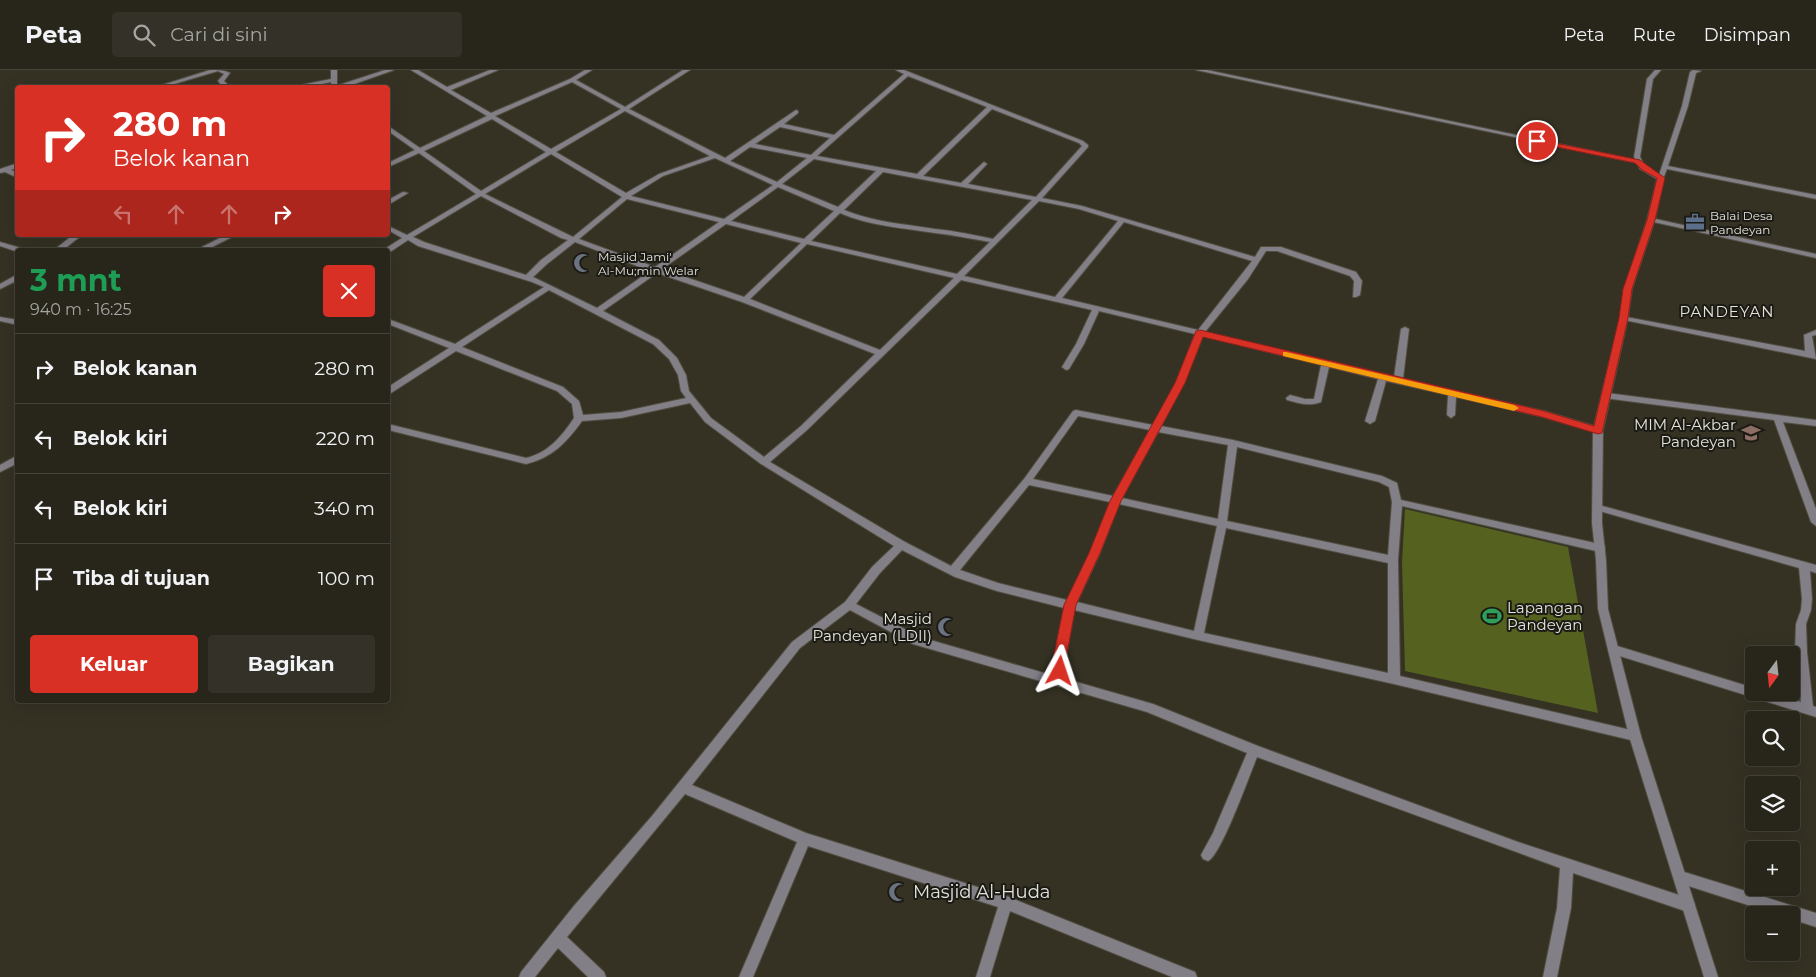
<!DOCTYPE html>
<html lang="id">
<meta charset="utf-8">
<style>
:root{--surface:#28261b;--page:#343228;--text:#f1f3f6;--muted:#a5a5a3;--line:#44433a;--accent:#d93025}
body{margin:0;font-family:Montserrat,sans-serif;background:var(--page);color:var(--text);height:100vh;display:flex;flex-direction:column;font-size:19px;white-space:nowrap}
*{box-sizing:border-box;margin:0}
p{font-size:16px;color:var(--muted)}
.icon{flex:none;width:28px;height:28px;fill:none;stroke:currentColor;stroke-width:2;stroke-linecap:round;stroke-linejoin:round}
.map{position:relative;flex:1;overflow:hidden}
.details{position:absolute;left:15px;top:178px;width:375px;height:455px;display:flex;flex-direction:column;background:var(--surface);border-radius:5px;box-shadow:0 5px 20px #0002,0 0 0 1px var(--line)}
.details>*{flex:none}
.hud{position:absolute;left:15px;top:15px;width:375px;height:152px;border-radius:5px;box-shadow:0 5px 20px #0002,0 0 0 1px var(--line);background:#d93025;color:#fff;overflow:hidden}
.needle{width:32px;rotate:195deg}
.controls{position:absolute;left:1745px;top:576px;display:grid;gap:10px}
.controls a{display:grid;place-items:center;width:55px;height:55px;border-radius:5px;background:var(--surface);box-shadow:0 5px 20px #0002,0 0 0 1px var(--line);font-size:25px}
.pin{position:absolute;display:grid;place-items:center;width:42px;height:42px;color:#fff;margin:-21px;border:2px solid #fff;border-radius:50%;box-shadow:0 1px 5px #0007}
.me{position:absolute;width:55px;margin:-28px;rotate:5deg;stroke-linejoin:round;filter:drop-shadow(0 0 4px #0008)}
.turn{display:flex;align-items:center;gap:18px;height:105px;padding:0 15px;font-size:22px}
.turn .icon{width:65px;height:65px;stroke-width:2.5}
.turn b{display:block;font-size:35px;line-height:42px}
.lanes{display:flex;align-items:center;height:48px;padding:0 15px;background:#0003;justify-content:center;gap:25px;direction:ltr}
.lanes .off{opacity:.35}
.round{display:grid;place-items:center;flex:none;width:52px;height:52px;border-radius:5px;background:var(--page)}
.headline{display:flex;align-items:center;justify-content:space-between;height:85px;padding:0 15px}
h1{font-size:30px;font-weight:700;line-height:38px;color:#1e9e55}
.action{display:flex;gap:10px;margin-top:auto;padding:10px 15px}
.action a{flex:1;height:58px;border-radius:5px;background:var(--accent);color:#fff;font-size:20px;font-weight:700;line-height:58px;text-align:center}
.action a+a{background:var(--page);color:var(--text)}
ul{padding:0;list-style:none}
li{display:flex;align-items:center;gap:15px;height:70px;padding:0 15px;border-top:1px solid var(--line)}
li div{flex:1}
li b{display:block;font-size:19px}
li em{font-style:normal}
header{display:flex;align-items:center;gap:30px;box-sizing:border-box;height:70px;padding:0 25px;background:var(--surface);border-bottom:1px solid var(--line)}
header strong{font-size:24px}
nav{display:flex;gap:28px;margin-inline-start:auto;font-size:18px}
.search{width:350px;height:45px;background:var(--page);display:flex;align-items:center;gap:12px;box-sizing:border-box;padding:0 18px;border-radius:5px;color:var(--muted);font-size:19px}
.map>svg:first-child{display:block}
.green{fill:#54611f}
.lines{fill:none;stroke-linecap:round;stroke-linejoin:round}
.minor-casing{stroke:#514e41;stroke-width:2}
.tertiary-casing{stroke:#514e41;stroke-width:2}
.minor{fill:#827f86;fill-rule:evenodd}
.tertiary{fill:#827f86;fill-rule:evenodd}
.route{fill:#d93025;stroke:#8d1f18}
.slow{fill:#f59e0b}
.labels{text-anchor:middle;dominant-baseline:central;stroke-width:4;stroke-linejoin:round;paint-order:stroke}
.far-poi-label{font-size:12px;fill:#e4e3da;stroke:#1b1a14;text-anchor:start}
.far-quarter-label{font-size:15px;letter-spacing:1px;fill:#e4e3da;stroke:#1b1a14}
.poi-label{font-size:15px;fill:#e4e3da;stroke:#1b1a14;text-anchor:end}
.near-poi-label{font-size:18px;fill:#e4e3da;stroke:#1b1a14;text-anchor:start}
</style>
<header>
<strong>Peta</strong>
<div class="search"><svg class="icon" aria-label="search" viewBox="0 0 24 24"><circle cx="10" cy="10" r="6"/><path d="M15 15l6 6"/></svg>Cari di sini</div>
<nav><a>Peta</a><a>Rute</a><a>Disimpan</a></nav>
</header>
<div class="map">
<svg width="1816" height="907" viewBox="0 0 1816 907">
<rect width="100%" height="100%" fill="#353224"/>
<!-- green -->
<path class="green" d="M1405,439L1568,477L1598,643L1405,601L1402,492Z"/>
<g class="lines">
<!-- minor casing -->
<g class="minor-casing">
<g id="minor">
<path d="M210,0C217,0 224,0 230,3L224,11L231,18H224L218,11L224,4L218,1L164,17L159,16Z"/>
<path d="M331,0H337V15H339L385,0H394L343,18L332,17L331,12L301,18H286L331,9Z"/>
<path d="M411,0H418L447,17L490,0H498L451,20L491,43L570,9L585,0H592L576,10L625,37L683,0H690L629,39L725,88L796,40L798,41V43L784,54L834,65L904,4L896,0H904L1083,71L1088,75V77L1042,128L1082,136L1255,187L1261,177H1281L1356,202L1362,211L1360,225L1356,227H1353L1354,211L1350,206L1277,181H1266L1248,209L1205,262L1394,307L1401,259L1405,257L1409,259L1403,309L1544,341L1601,358L1603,360L1601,362L1598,363L1543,347L1456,327L1455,345L1451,348L1447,345L1448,325L1386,311L1375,351L1370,354L1365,351L1378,309L1329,297L1321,332C1309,337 1299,333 1287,330L1286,328L1290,325L1305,329H1314L1321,295L1203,266L1184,313L1161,356L1233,370L1382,406L1397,413L1401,430L1604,475L1605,478L1604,481L1600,482L1402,436L1398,490L1400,606L1635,661L1639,662L1641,666L1639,670L1635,671L1394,614L1198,570L1074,540L1065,594L1069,606L1073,611L1153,634L1258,676L1518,772L1688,828L1693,830L1695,835L1693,840L1688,842L1573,803L1571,838L1557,907H1543L1557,838L1560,798L1257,687C1250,704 1221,786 1208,791L1203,789L1201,785L1213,763L1247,683L1147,642L913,574L850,540L800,578L692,715L806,763L1006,826L1195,902L1197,907H1172L1010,841L990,907H976L998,837L808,776L753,907H739L797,772L685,724L567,867L604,902L606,907H588L558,878L535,907H519L521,902L573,837L652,746L792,572L845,532L872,497L894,476L761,394L705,352L690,333L621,348L582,351C567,372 552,388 526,394L388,360V354L526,388C548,383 562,366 574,348L572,334L557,321L456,281L391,323L388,324V317L449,278L388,254V249L455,274L544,217L532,212L418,176L408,170L390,182L383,180L402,168L388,160V156L407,165L476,124L419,83L388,97V93L415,80L388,61V56L420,78L487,46ZM908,6L987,37L917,104L817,86ZM572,12L621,39L551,79L495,46ZM992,39L1079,73L1082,76L1036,127L968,114L986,95L987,94L984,92L961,113L923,106ZM625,41L710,86L659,104L626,123L556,82ZM492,49L546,82L481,121L424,81ZM780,57L830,68L811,85L755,74ZM750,77L807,88L777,112L730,91ZM551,84L622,127L573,167L485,124ZM715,88L773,115L724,149L631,126L663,106ZM814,89L876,101L838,137L782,114ZM883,102L1032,130L993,169C974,165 955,161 935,159C904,154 873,152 844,140ZM778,117L834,141L804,169L731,151ZM481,126L561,168L568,170L541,190L526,205L424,172L413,167ZM627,129L719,152L655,197L579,169ZM1039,131L1079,139L1118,151L1055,227L964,206ZM840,143C870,156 903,158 935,163C954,165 972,169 990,172L957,204L811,171ZM1124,152L1252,191L1198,260L1062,228ZM726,154L801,173L744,227L662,199ZM575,172L650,201L597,238L533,207L547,194ZM807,174L954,208L880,280L750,229ZM657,203L742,232L875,284L801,356L764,387L711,348L689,321L686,305L677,288L659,270L603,241ZM961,210L1092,240L1076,274L1062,297L1066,300L1069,299L1084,274L1099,241L1195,264L1176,313L1153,355L1076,340L1073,341L1024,409L951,496L905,472L770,392L807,360ZM549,220L653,274L669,289L678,305L681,321L686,328L621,342L583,345L579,331L563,317L462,277ZM1078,346L1150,360L1113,426L1033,409ZM1158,362L1228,375L1218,449L1122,428ZM1237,377L1379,412L1389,417L1392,432L1388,485L1227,451ZM1029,415L1110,432L1090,483L1067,530L998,513L960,500ZM1119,434L1217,456L1194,561L1077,532L1100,483ZM1226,458L1388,493V603L1204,563ZM902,480L955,507L997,521L1064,538L1053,594L1058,607L920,567L856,534L880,503Z"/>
<path d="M1196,0H1207L1640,91L1637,93Z"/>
<path d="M1693,0L1701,1L1696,3L1688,36L1668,96L1816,125V129L1667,99L1663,109H1659L1658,108L1682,36L1690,2Z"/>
<path d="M18,93V97L11,100L18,103V108L5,102L0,103V99Z"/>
<path d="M403,122L408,123L388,135V130Z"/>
<path d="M1651,148L1816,184V188L1649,151V149Z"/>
<path d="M73,165H82L63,180H54Z"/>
<path d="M226,165H236L212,177L215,180H206L202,177Z"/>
<path d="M0,172L21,178L22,180H18V182L0,176Z"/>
<path d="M18,204V210L0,219V214Z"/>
<path d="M1621,246L1805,281L1804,265L1816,260V265L1812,266L1816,289L1624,250L1620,248Z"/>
<path d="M0,247L18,250V255L0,251Z"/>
<path d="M1607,323L1816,350V356L1783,352L1816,439V456L1811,452L1774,350L1604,328L1603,326L1604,324Z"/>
<path d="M18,385V393L0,402V395Z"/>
<path d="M1599,435L1816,495V503L1810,501L1812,529L1811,540L1806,554L1807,582L1813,636L1816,637V647L1610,583L1608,580L1610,577L1614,575L1754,618V622H1768L1801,632L1795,582L1796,554L1801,540L1802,529L1799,498L1596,440L1594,438Z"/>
<path d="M1681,801L1816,843V857L1791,849V845H1779L1676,812L1674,807L1676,802Z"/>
</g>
</g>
<!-- tertiary casing -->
<g class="tertiary-casing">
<path id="tertiary" d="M1655,0H1661L1653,9L1640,87L1645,96L1664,108L1655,150L1632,219L1628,248L1603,360L1602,453L1606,490L1608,539L1641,666L1718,907H1704L1629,666L1598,539L1596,490L1592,453L1593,360L1620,248L1624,219L1647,150L1657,109L1640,99L1634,87L1647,9Z"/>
</g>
<!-- minor -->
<use href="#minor" class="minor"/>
<!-- tertiary -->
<use href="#tertiary" class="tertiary"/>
</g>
<!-- route -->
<path class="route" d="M1535,69L1640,90L1665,108L1655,150L1632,219L1628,248L1602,363L1598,364L1542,347L1203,267L1185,313L1121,431L1100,483L1076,535L1065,594L1066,601L1064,605L1060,606L1055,605L1052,594L1064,535L1089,483L1110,431L1175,313L1196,261L1200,260L1544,341L1594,356L1619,248L1623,219L1647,150L1657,108L1642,100L1635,93L1537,73L1535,72Z"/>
<!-- slow -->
<path class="slow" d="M1283,282H1286L1514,335L1519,338L1514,341L1283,286Z"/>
<!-- icons -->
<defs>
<g id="office-bare" transform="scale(1.5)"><path d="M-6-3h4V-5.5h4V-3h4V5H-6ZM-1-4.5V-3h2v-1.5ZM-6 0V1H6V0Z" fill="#5c6f8a" stroke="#1b1a14" stroke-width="2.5" paint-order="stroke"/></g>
<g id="mosque-bare" transform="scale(1.5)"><path d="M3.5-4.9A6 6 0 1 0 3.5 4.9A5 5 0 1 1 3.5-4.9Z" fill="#6b7280" stroke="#1b1a14" stroke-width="2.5" paint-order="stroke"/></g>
<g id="school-bare" transform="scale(1.5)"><path d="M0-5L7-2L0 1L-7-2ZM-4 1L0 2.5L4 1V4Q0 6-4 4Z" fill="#8d6e63" stroke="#1b1a14" stroke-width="2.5" paint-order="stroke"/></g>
<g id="stadium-bare" transform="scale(1.5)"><path d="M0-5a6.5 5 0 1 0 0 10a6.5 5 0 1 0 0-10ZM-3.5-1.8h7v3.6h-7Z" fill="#2e9e5b" stroke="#1b1a14" stroke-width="2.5" paint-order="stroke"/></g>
</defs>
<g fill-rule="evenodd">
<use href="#office-bare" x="1695" y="152"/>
<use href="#mosque-bare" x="583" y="193"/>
<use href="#school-bare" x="1751" y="363"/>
<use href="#stadium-bare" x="1492" y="546"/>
<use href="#mosque-bare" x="947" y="557"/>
<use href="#mosque-bare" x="898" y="822"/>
</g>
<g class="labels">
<!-- far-poi labels -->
<g class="far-poi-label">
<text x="1710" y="145">Balai Desa<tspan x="1710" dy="14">Pandeyan</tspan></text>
<text x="598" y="186">Masjid Jami'<tspan x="598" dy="14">Al-Mu;min Welar</tspan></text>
</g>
<!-- far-quarter labels -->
<g class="far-quarter-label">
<text x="1727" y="241">PANDEYAN</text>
</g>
<!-- poi labels -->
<g class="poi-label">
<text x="1736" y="354">MIM Al-Akbar<tspan x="1736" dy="17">Pandeyan</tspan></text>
<text x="1507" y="537" text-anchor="start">Lapangan<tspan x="1507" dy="17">Pandeyan</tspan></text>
<text x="932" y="548">Masjid<tspan x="932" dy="17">Pandeyan (LDII)</tspan></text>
</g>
<!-- near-poi labels -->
<g class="near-poi-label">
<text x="913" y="822">Masjid Al-Huda</text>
</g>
</g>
</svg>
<div class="controls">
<a><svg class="needle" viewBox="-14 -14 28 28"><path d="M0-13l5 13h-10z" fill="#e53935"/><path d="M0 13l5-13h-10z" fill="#a5a5a3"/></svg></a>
<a><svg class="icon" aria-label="search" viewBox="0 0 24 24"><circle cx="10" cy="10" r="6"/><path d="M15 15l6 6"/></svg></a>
<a><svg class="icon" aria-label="layers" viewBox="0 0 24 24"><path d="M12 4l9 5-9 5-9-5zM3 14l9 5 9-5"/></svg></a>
<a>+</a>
<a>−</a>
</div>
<div class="pin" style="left:1537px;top:71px;background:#d93025"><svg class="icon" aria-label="arrive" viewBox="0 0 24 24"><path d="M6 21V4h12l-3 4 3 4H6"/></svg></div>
<svg class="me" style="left:1060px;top:601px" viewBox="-20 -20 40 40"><path d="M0-17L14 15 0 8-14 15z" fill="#d93025" stroke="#fff" stroke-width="4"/></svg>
<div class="hud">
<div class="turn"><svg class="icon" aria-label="right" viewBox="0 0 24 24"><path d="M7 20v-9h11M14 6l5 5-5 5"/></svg><div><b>280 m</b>Belok kanan</div></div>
<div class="lanes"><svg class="icon off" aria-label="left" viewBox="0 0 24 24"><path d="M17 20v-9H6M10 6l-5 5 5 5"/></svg><svg class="icon off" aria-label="ahead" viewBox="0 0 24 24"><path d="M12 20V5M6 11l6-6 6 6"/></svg><svg class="icon off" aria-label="ahead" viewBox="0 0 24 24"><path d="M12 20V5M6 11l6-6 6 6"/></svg><svg class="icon" aria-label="right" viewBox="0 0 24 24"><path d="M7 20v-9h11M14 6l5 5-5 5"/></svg></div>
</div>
<section class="details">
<div class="headline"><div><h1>3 mnt</h1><p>940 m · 16:25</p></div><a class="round" style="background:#d93025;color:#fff"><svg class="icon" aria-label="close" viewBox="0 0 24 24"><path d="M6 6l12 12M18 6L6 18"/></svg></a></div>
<ul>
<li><svg class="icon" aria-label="right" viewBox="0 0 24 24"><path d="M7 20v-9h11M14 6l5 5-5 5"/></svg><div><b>Belok kanan</b></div><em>280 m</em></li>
<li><svg class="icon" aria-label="left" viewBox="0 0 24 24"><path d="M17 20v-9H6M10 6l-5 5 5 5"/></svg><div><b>Belok kiri</b></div><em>220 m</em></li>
<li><svg class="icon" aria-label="left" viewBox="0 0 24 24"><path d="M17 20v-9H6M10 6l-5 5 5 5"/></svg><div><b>Belok kiri</b></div><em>340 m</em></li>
<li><svg class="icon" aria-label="arrive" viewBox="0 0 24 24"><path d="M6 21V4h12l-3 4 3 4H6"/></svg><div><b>Tiba di tujuan</b></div><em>100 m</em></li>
</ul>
<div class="action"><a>Keluar</a><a>Bagikan</a></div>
</section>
</div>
